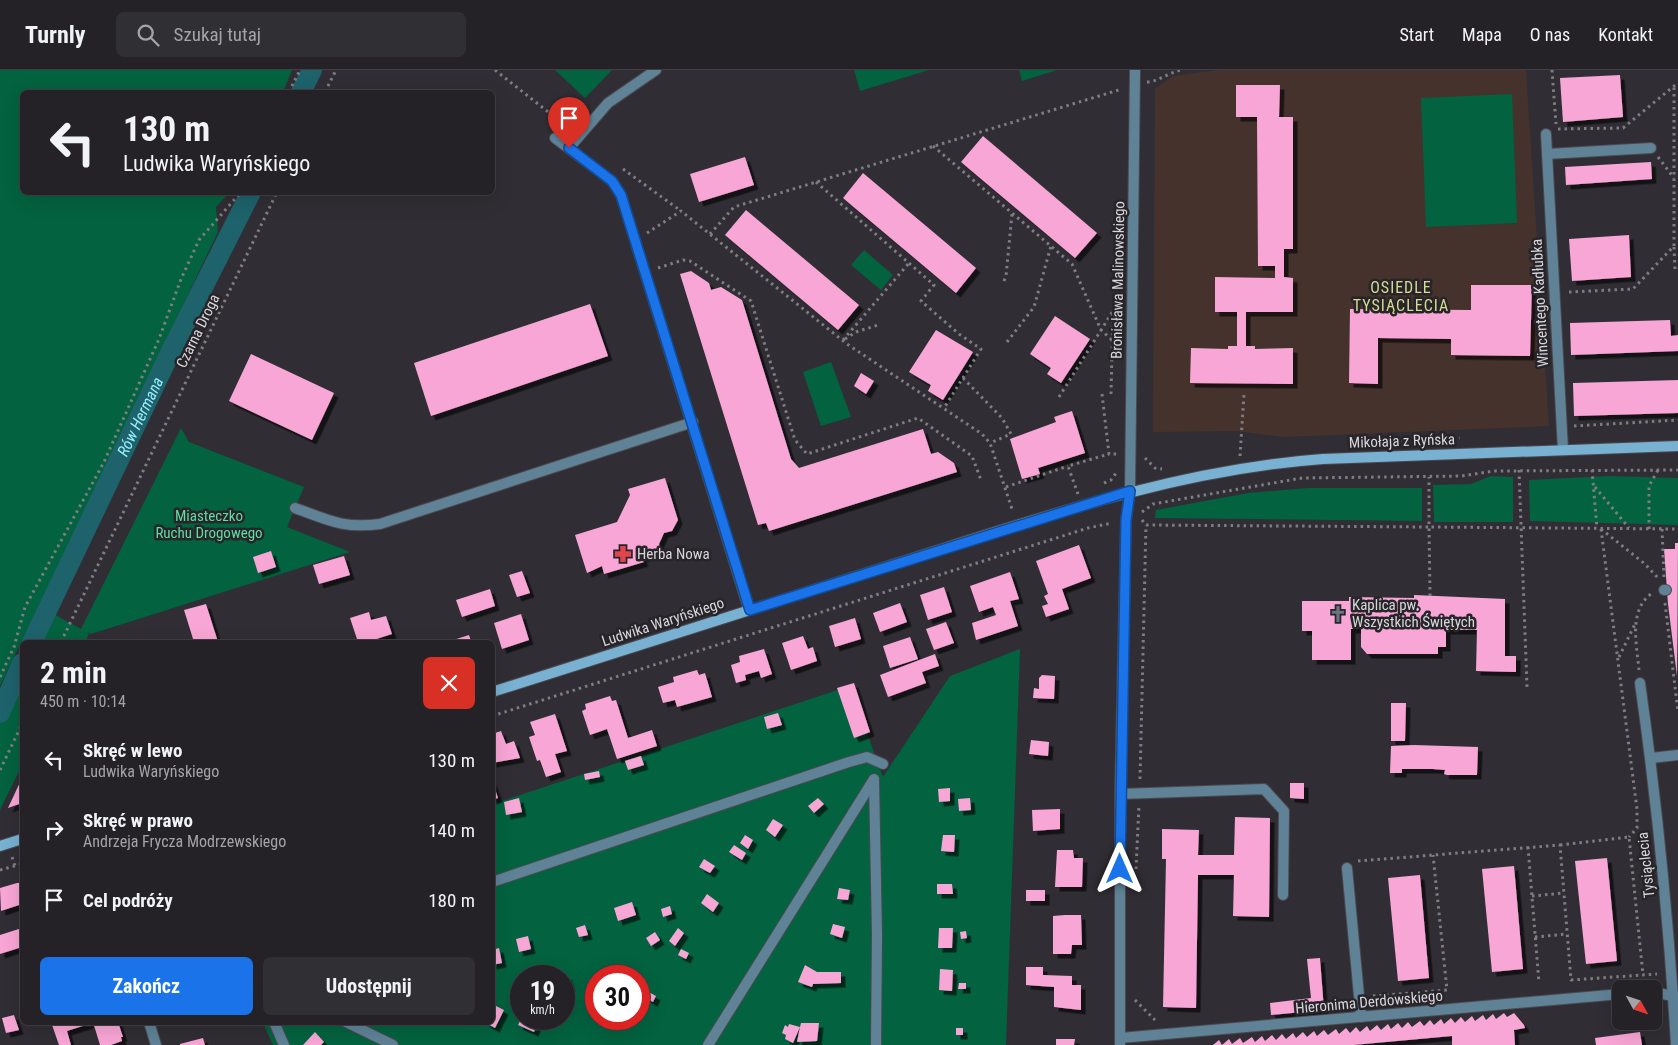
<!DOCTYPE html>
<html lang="pl">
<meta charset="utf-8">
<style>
:root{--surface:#242227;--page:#302f33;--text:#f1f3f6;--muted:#a3a4a7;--line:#413f44;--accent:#1a73e8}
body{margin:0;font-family:"Roboto Condensed",sans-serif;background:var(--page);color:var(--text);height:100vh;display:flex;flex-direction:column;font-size:19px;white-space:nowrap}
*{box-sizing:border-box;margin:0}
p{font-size:16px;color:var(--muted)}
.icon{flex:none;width:28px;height:28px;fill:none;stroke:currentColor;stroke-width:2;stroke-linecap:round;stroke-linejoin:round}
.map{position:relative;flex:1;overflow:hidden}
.sheet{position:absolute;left:20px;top:570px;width:475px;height:385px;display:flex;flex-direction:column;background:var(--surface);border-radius:8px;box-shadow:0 5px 20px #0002,0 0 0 1px var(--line)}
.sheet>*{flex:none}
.banner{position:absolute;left:20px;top:20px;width:475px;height:105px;border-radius:8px;box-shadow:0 5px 20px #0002,0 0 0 1px var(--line);background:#242227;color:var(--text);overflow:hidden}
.needle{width:32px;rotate:130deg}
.controls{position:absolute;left:1612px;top:910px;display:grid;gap:10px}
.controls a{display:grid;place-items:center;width:50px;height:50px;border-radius:8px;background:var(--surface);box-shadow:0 5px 20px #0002,0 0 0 1px var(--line);font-size:25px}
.speed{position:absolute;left:510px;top:895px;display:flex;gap:10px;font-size:25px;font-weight:700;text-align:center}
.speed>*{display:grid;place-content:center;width:65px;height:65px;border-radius:50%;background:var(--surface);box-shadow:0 5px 20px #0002,0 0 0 1px var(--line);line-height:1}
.speed small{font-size:12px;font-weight:400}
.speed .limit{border:8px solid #d22;background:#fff;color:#111}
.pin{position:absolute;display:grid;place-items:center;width:42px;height:42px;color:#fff;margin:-51px -21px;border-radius:50% 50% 50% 0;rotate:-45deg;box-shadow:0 0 5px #0007}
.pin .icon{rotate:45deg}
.me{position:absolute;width:55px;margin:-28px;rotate:0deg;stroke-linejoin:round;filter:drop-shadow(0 0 4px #0008)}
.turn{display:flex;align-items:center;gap:18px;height:105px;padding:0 20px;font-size:22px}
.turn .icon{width:65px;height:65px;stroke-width:2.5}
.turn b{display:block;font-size:35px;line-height:42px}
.round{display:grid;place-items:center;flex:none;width:52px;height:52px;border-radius:8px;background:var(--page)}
.overview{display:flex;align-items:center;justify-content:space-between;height:85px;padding:0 20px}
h1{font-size:30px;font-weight:700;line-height:38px}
.primary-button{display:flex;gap:10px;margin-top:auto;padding:10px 20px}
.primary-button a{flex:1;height:58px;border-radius:8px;background:var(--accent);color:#fff;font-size:20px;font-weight:700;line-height:58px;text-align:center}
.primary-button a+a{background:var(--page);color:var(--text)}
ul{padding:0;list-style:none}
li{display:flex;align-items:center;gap:15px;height:70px;padding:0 20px}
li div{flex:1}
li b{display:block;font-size:19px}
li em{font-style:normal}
header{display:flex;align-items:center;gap:30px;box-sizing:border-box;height:70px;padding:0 25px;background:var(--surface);border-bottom:1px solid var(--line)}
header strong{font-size:24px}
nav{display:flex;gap:28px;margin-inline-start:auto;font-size:18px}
.search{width:350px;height:45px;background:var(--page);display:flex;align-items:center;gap:12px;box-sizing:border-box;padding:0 18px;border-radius:8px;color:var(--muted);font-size:19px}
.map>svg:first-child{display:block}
.education{fill:#45322c}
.green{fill:#03623f;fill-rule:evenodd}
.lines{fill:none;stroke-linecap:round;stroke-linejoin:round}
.canal{stroke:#1e626b;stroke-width:20}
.building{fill:#f8a6d5;filter:url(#shadow)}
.lane-casing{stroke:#4b494f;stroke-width:12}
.street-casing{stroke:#4b494f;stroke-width:12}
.secondary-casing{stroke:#4b494f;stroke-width:12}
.path{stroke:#7e7d82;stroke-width:3;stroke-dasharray:2.5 4;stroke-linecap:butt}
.lane{stroke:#5f8297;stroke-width:10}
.street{stroke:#5f8297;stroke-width:10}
.secondary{stroke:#78b1d2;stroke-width:10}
.route-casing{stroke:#114b97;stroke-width:12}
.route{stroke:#1a73e8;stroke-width:9}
.labels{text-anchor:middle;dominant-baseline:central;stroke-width:5;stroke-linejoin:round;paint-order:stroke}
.street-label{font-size:15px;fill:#d7d6da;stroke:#27242a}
.park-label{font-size:15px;fill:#5fdda0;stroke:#27242a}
.poi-label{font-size:15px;fill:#d7d6da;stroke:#27242a;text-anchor:start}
.neighbourhood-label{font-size:16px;letter-spacing:1px;fill:#d7dc8e;stroke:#27242a}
.water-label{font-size:16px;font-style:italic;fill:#98eefc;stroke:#27242a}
</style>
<header>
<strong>Turnly</strong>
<div class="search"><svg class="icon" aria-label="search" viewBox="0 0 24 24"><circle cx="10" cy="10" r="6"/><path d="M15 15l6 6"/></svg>Szukaj tutaj</div>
<nav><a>Start</a><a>Mapa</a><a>O nas</a><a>Kontakt</a></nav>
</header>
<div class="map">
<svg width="1678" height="975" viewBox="0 0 1678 975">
<defs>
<filter id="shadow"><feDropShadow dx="4.5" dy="4.5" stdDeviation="0" flood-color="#0009"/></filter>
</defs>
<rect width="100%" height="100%" fill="#302e34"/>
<!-- education -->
<path class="education" d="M1218,0H1526L1549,356L1285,367L1236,361L1153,362L1155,19L1173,6Z"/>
<!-- green -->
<g class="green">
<path d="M0,0H292L283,22H22V122L229,123L216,137L218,162L0,616Z"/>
<path d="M555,0H612L585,28Z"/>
<path d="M854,0H929L860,21Z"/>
<path d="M1019,0H1057L1022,11Z"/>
<path d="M1512,24L1517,153L1426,157L1421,28Z"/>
<path d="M864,180L893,205L881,220L851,195Z"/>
<path d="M831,292L851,347L821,356L803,302Z"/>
<path d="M181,358L189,372L304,417L287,457L350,482L91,564L86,562L89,564L85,572H33L50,542L81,559Z"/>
<path d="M1491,406L1513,407V452H1434L1433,415L1471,414Z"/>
<path d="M1609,406L1678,408V455L1530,451L1529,410Z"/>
<path d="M1308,418H1422V451L1155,448L1156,440L1248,423Z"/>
<path d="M1020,579L1006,975H273L263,953L492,952L493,734L850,616L883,707L950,606ZM521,906H564V949H521ZM596,906H639V949H596Z"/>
<path d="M22,592V695L0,740V633Z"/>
</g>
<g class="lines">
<!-- canal -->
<g class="canal">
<path d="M301,22L312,0"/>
<path id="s1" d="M32,572L172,279L251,122"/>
<path d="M0,643L22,593"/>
</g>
</g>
<!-- building -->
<g class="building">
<path d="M1620,5L1623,47L1563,52L1560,8Z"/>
<path d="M1236,15H1280L1279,47H1293V179H1284V207L1293,208V242H1246V276H1255V279L1293,278V314L1190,313L1191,278L1228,279V276H1237V242H1215V207L1275,208V196H1258L1257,47H1236Z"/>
<path d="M983,66L1097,163L1075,188L961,92Z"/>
<path d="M745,87L754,115L699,132L690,104Z"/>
<path d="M1651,92L1652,109L1566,115L1565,97Z"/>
<path d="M863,103L976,198L956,223L843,128Z"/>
<path d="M746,140L859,235L838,260L725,165Z"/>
<path d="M1629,165L1631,207L1572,211L1569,169Z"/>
<path d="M691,201L709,213L711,220L721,217L742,230L791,389L799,398L923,359L931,384L938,382L954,393L957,402L769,461L766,453L758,455L680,204Z"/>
<path d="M1471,215H1532L1530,286L1451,285V269L1378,268V314L1349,313L1350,239L1471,240Z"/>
<path d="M590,234L608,286L431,346L414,293Z"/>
<path d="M1055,246L1090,269L1061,313L1047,304L1051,298L1030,284Z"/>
<path d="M1670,250L1671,266L1678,265V281L1571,285L1570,253Z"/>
<path d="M936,260L973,282L943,330L928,321L931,315L909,302Z"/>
<path d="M251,284L334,323L312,370L229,331Z"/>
<path d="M861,303L874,311L866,324L854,316Z"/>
<path d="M1678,310V343L1574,346L1573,313Z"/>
<path d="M1072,341L1085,383L1038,398L1040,404L1022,409L1010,369L1056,352L1054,347Z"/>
<path d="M665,408L678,450L672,461L664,463L659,474L661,482L642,488L644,492L604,504L602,496L587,503L575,465L617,452L630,425L628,419Z"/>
<path d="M1675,473H1678L1677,606L1668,534L1664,479H1675Z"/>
<path d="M1079,475L1091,508L1062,519L1069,539L1046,547L1042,536L1048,534L1044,526L1048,524L1036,491Z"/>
<path d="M271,481L276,497L258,503L253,487Z"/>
<path d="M344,486L350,505L319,514L313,495Z"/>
<path d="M522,501L530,523L517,527L509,505Z"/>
<path d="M1010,502L1019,529L1010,531L1018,556L976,570L972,553L996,545L993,537L979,542L970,516Z"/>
<path d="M944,517L952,542L928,550L920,525Z"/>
<path d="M490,519L495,536L462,547L456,530Z"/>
<path d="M1414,525L1505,529V586H1516V602L1476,601L1477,560H1446V577H1438V584H1367L1361,577V559H1351V590H1312V561H1302V531H1349V527L1414,528Z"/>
<path d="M900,533L907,552L880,562L873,543Z"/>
<path d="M206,534L218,572H194L184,540Z"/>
<path d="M369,542L371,550L386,546L392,564L367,572H358L350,548Z"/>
<path d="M521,544L529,570L502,579L494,553Z"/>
<path d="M855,548L861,569L835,577L829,556Z"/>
<path d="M946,552L954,573L934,580L926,559Z"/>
<path d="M469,565L471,571L476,570L477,572H447Z"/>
<path d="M803,566L808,579L813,577L817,591L791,600L782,573Z"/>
<path d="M910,567L918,589L890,598L883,576Z"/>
<path d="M764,579L772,604L761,608L759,601L745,605L746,610L736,613L731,595L740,592L739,586Z"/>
<path d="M935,584L939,596L922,602L926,613L888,627L880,605Z"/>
<path d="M697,600L699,605L705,603L712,627L677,637L675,630L663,633L658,617L674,612L673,607Z"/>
<path d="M1042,605L1055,606L1054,629L1033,628L1034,618L1039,619V608Z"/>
<path d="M854,613L870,662L854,668L837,618Z"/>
<path d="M610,626L612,631L616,630L628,668L652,660L657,676L617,689L607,659L590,665L582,641L586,639L585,634Z"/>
<path d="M1391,633H1406L1405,671H1391Z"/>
<path d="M778,643L782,655L767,659L764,647Z"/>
<path d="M555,644L567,681L555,684L561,702L546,707L540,690L537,691L529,667L535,665L530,652Z"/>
<path d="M501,661L506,674L514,671L520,688L492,693V664Z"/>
<path d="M1031,670L1049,672L1048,686L1029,684Z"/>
<path d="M1414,675L1478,677L1477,705H1447L1444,704L1445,700L1433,699H1402V703H1390L1391,676Z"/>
<path d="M641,686L644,695L628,700L625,691Z"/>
<path d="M599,701L600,707L585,710L584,704Z"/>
<path d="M22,708V733L8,738Z"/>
<path d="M492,710L498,728L492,730Z"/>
<path d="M1290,713H1304V729L1290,728Z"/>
<path d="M950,718V731L939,732L938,719Z"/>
<path d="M519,728L522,742L506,745L504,732Z"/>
<path d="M818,728L824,734L814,743L808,736Z"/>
<path d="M970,728L971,740L959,741L958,729Z"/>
<path d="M1060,739V759L1033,761L1032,740Z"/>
<path d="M1235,747L1270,748L1269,847L1233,846L1234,805H1198L1196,938L1163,937L1166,789H1162V759L1199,760L1198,785H1234Z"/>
<path d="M773,749L783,755L775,767L766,760Z"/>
<path d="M745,765L753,770L748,779L740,773Z"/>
<path d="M943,765H955L954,782L941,781Z"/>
<path d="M734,775L746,783L742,790L729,782Z"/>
<path d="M1057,780H1073L1074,788H1083L1082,817H1055Z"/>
<path d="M1607,788L1617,891L1586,894L1575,791Z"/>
<path d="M704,789L715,796L710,803L699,797Z"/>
<path d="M1514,796L1523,899L1492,902L1482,799Z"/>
<path d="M1420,805L1429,908L1398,911L1388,808Z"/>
<path d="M17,813H22V839L21,840L19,835L1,841L0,818Z"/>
<path d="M937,814H952L953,824H937Z"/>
<path d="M839,818L850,820L848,830L837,829Z"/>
<rect x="1026" y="820" width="19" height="11"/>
<path d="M707,824L719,833L713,842L701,833Z"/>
<path d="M632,832L636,845L618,851L614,838Z"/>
<path d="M670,836L672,844L663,847L661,839Z"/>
<path d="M1065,845H1081L1082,875H1072L1071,884H1053V846Z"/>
<path d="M833,854L845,857L842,868L830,864Z"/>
<path d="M585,855L588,865L579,867L576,858Z"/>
<path d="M22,858V877L0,884V865Z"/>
<path d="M678,858L684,863L675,876L669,871Z"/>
<path d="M939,858H953L952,878H938Z"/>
<path d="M966,861L967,868L961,869L960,862Z"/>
<path d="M655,862L660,870L651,876L646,868Z"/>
<path d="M528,866L531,879L519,882L516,869Z"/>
<path d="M499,878L502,893L492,895V880Z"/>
<path d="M681,879L689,883L686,889L678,885Z"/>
<path d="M1320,888L1324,940L1271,945L1270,933L1311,928L1307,889Z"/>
<path d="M805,895L817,902H841V913L813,914L812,917L798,912Z"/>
<path d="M1026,897H1043V905L1072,906V915H1081V940L1054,937V917L1026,915Z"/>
<path d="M940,899L953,900L952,921L939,920Z"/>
<path d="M567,905L571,917L564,920V907Z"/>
<path d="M959,913H966V919H958Z"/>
<path d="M645,920L656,926L653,932L642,926Z"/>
<path d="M492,934L504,940L495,958L484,952H492Z"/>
<path d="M1504,943L1507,947L1514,943L1524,955L1525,958L1514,960L1515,975H1452V966L1353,975H1213L1219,970L1222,975L1229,969L1232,974L1240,968L1243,973L1252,967L1255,972L1262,966L1265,971L1272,965L1276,970L1282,964L1286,969L1293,963L1296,968L1303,962L1307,967L1314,961L1317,966L1324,960L1328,965L1336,959L1339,964L1346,958L1350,963L1356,957L1360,962L1367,956L1370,961L1377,955L1381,960L1388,954L1391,959L1398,953L1402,958L1408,952L1412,957L1420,951L1424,956L1430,950L1434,955L1441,949L1444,954L1451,948L1455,953L1461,947L1465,952L1472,946L1475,951L1483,945L1486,950L1493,944L1496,949Z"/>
<path d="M14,945L19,960L6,963L2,948Z"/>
<path d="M521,949L538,952L534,962L518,955Z"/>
<path d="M51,952H92V953L67,961L71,975H59Z"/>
<path d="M93,952H118L123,967H121L122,971L111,975H100Z"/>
<path d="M801,953H819L817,971L797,972L800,957L793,973L785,969L786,965L782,963L785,955L788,957L789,954L800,957Z"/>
<rect x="956" y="958" width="7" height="7"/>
<path d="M315,962L324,972L321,975H303Z"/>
<path d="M1640,962L1642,975H1596L1595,968Z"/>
<path d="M203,968L205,975H180V974Z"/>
<path d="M1056,969H1075L1074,975H1056Z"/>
</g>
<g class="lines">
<!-- lane casing -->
<g class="lane-casing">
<g id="lane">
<path d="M569,78L608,33L656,0"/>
<path d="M295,438C328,450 344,459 380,454L693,352"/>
<path d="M1664,520H1666"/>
<path d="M1651,688L1678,685"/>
<path d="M874,710L877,865L876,975"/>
<path d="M1120,724L1264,719L1284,741L1283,825"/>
<path d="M1347,798L1361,947"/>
<path d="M492,812L849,692L867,687L883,694"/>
<path d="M274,952L284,975"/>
<path d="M346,952L393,975"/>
<path d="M708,975L874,709"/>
</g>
</g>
<!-- street casing -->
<g class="street-casing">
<g id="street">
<path d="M1546,64L1563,380"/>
<path d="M555,68L612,111L621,125L749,540"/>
<path d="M1547,84L1651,78"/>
<path d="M1640,613C1657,733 1669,854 1676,975"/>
<path d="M1654,922L1677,927"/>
<path d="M149,952L156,975"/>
<path d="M1120,968L1621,924"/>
<path d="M1120,975V724L1126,450L1130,421L1135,0"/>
</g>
</g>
<!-- secondary casing -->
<g class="secondary-casing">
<g id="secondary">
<path d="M492,622C636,577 779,530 923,485C1054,443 1185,399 1323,389L1678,376"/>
<path d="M0,776L22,769"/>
</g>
</g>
<!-- path -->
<g class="path">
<path d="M495,0L566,56"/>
<path d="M1552,0L1556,54"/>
<path d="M1147,12C1160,11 1169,2 1182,0"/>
<path d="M289,22L300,0"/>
<path d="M325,22L336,0"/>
<path d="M1558,59L1623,58L1674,16L1678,15"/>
<path d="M933,76L1072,194L1101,260L1113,271"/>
<path d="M1658,87L1674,108"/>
<path d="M623,99L681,141"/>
<path d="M816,112L934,215L921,231L959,264L981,279L944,338"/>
<path d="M647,163L681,141L847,274L982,364L990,373L1013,442"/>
<path d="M710,164L734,137L1122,19"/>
<path d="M1674,177L1675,200L1678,199"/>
<path d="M658,198L683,190L690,191L751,231L795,370L807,384L918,348L972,386L981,410"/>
<path d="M1004,211L1006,206L1012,144"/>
<path d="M1569,222L1633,219L1674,176V16"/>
<path d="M845,269L856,262L878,255"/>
<path d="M843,270L909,193"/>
<path d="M1007,272L1034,237L1051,176"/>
<path d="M963,308L1002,348L1011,364L990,373"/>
<path d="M1102,324L1109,384H1117"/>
<path d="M1059,327L1113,241L1111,324"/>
<path d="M1574,356L1678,350"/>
<path d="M1388,370L1460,368"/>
<path d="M1240,386L1244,324"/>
<path d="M1145,388L1155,398L1162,399"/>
<path d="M1519,400L1527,617"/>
<path d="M1592,400L1597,458"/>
<path d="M1104,413L1111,410L1116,403"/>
<path d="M1006,417L1068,396"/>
<path d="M1595,417L1629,458"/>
<path d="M1078,424L1068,396L1109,384"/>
<path d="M1142,442L1153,434L1302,408L1462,406L1494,401L1678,400"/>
<path d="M1142,450L1146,455L1429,457V407"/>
<path d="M1601,459L1637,739V758L1629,767"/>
<path d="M1601,459L1645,494L1659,509"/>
<path d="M1649,459V416L1658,400"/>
<path d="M1662,459L1664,507"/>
<path d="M1430,526L1429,457L1678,459"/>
<path d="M1665,533L1678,642"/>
<path d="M61,572L277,122"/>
<path d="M1619,587L1635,554"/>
<path d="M1639,600C1637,576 1628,541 1651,524"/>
<path d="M0,607L14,577L25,537L104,392L159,269L181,209L199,170L241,122"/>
<path d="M492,646L1088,458L1112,453"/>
<path d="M0,700L22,654"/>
<path d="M1140,709L1146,455"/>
<path d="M1560,775L1629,767L1643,905"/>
<path d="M1528,777L1539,913"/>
<path d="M12,787L15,796"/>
<path d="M1358,791L1560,775L1571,910L1657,904"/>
<path d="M1136,799L1139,735"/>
<path d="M0,800L22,794"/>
<path d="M1532,826L1564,823"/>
<path d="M1535,867L1567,864"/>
<path d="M1373,926L1447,920L1433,785"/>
<path d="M1135,930L1155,950"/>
</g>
<!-- lane -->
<use href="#lane" class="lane"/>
<!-- street -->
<use href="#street" class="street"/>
<!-- secondary -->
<use href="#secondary" class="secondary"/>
</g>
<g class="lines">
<!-- route casing -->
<g class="route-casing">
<path id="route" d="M569,78L612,111L621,125L750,540L1130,421L1126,450L1120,799"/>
</g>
<!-- route -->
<use href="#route" class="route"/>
</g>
<!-- icons -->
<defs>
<g id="pharmacy-bare" transform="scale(1.35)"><path d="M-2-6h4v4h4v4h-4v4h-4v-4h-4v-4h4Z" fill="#e0444e" stroke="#27242a" stroke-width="2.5" paint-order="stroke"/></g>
<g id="church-bare" transform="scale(1.35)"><path d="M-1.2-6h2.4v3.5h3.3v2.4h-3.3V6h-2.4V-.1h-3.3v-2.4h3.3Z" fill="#6b7280" stroke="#27242a" stroke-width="2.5" paint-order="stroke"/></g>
</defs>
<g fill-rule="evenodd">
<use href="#pharmacy-bare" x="623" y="484"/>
<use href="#church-bare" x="1338" y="544"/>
</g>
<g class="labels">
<!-- street labels -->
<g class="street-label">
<text transform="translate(1118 210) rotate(-89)">Bronisława Malinowskiego</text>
<text transform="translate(1540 233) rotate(-93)">Wincentego Kadłubka</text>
<text transform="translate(198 261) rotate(-64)">Czarna Droga</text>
<text transform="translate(1402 371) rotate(-2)">Mikołaja z Ryńska</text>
<text transform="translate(663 552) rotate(-18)">Ludwika Waryńskiego</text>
<text transform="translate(1646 795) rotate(-96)">Tysiąclecia</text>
<text transform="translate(1369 932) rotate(-5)">Hieronima Derdowskiego</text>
</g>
<!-- park labels -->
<g class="park-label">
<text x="209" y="446">Miasteczko<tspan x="209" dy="17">Ruchu Drogowego</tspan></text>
</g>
<!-- poi labels -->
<g class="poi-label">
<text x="637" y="484">Herba Nowa</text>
<text x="1352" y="535">Kaplica pw.<tspan x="1352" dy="17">Wszystkich Świętych</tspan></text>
</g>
<!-- neighbourhood labels -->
<g class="neighbourhood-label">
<text x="1401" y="217">OSIEDLE<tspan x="1401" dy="18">TYSIĄCLECIA</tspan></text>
</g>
<!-- water labels -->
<g class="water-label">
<text stroke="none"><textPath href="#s1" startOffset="250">Rów Hermana</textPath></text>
</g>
</g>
</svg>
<div class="controls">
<a><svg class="needle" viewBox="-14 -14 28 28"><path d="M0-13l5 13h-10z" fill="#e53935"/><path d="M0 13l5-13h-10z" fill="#a3a4a7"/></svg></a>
</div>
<div class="speed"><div>19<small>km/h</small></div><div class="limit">30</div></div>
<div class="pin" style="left:569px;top:78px;background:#d93025"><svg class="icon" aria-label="arrive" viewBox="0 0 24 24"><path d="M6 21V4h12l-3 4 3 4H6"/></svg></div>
<svg class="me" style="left:1120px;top:799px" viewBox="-20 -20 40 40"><path d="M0-17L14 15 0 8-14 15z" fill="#1a73e8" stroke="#fff" stroke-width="4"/></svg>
<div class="banner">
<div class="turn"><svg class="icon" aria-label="left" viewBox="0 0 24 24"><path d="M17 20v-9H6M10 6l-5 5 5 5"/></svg><div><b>130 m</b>Ludwika Waryńskiego</div></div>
</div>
<section class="sheet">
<div class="overview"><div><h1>2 min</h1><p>450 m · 10:14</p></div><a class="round" style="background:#d93025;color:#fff"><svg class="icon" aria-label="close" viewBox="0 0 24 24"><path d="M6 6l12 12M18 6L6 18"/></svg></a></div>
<ul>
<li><svg class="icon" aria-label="left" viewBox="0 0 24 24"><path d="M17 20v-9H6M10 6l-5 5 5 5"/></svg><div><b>Skręć w lewo</b><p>Ludwika Waryńskiego</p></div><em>130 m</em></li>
<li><svg class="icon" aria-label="right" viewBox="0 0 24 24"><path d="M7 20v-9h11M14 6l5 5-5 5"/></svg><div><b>Skręć w prawo</b><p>Andrzeja Frycza Modrzewskiego</p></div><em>140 m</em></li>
<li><svg class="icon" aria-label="arrive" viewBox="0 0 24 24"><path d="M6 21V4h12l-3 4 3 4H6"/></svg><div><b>Cel podróży</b></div><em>180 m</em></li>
</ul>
<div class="primary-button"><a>Zakończ</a><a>Udostępnij</a></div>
</section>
</div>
